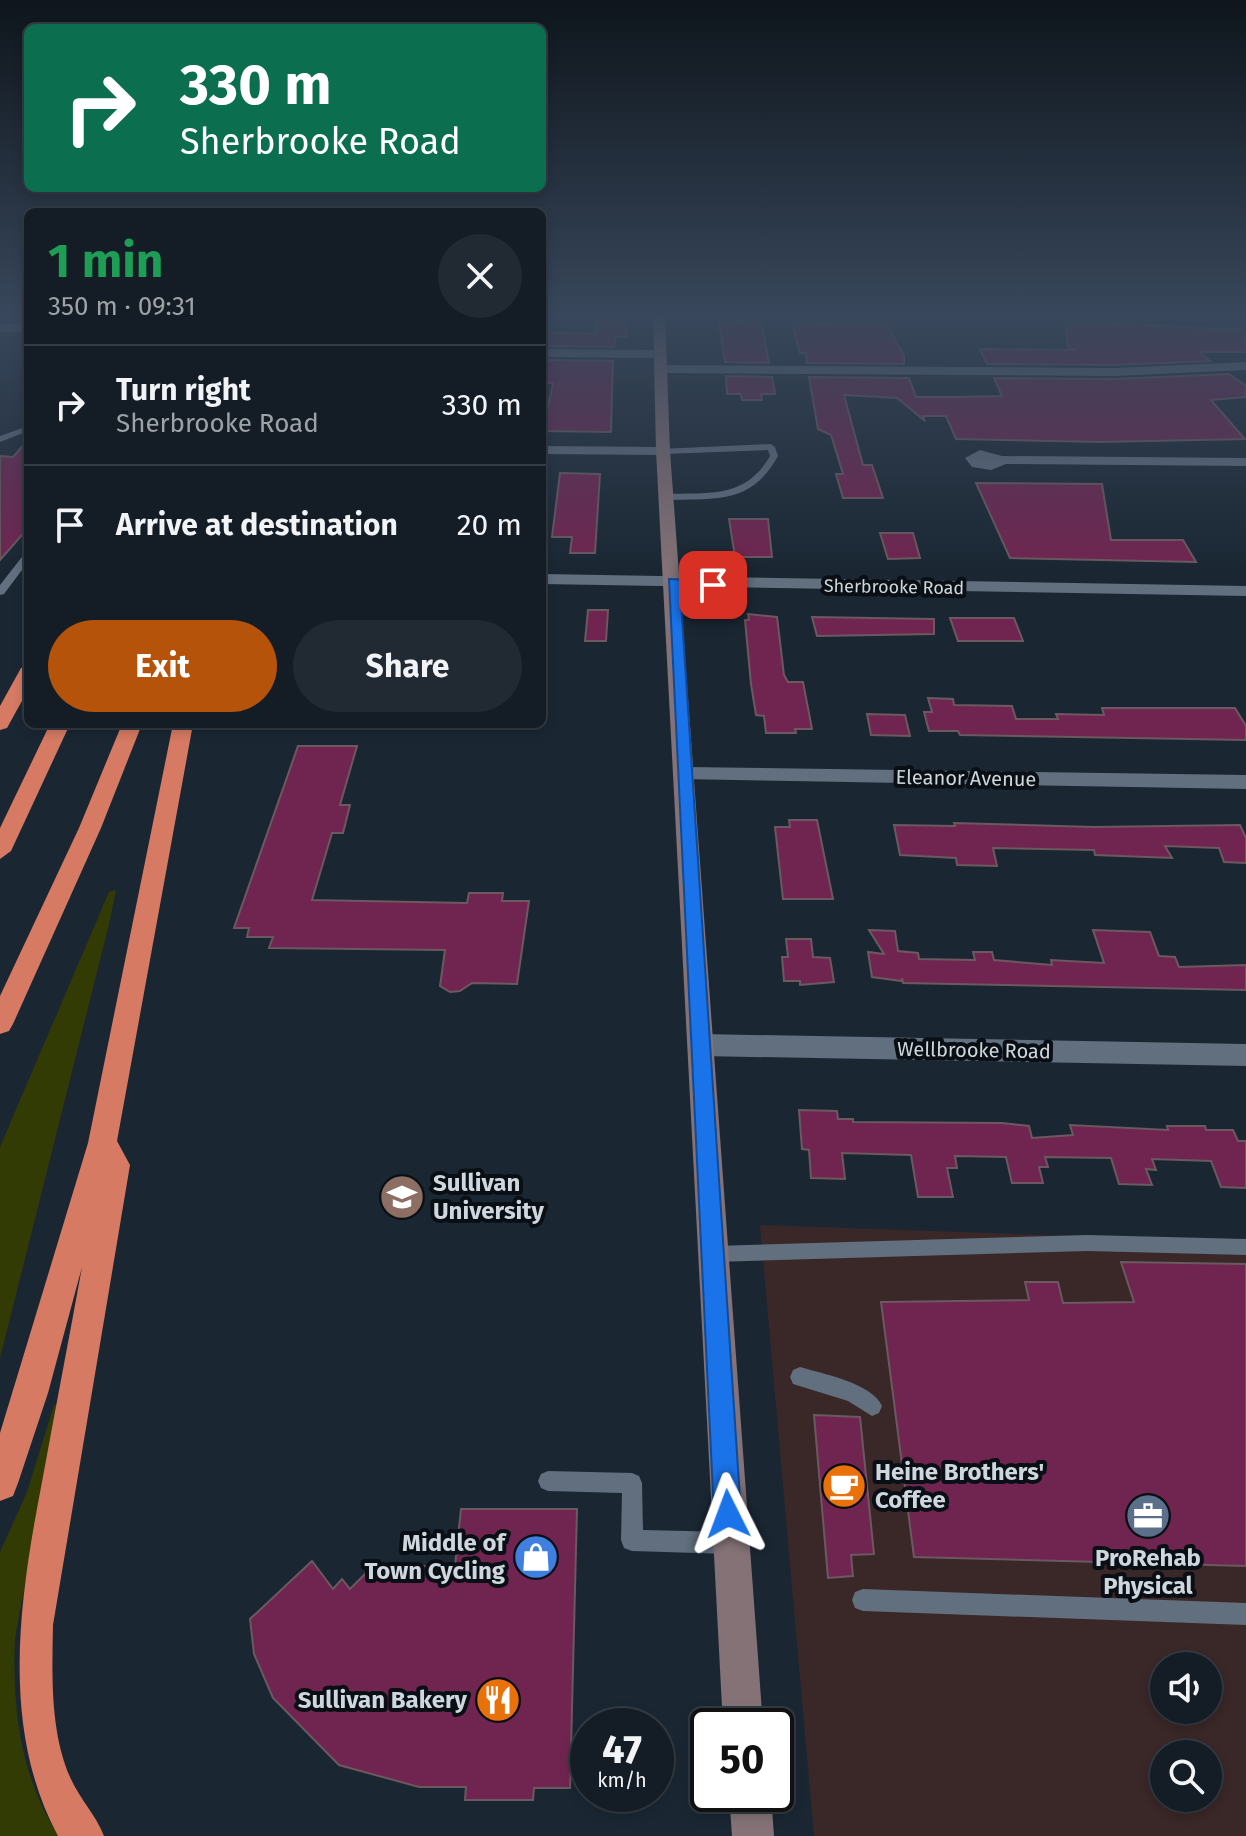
<!DOCTYPE html>
<meta charset="utf-8">
<style>
:root{--surface:#141d26;--page:#212a32;--text:#f1f3f6;--muted:#9da2a7;--line:#333b43;--accent:#b45309}
body{margin:0;font-family:"Fira Sans",sans-serif;background:var(--page);color:var(--text);height:100vh;display:flex;flex-direction:column;font-size:30px;white-space:nowrap}
*{box-sizing:border-box;margin:0}
p{font-size:26px;color:var(--muted)}
.icon{flex:none;width:44px;height:44px;fill:none;stroke:currentColor;stroke-width:2;stroke-linecap:round;stroke-linejoin:round}
.map{position:relative;flex:1;overflow:hidden}
.drawer{position:absolute;left:24px;top:208px;width:522px;height:520px;display:flex;flex-direction:column;background:var(--surface);border-radius:12px;box-shadow:0 4px 12px #0003,0 0 0 2px var(--line)}
.drawer>*{flex:none}
.banner{position:absolute;left:24px;top:24px;width:522px;height:168px;border-radius:12px;box-shadow:0 4px 12px #0003,0 0 0 2px var(--line);background:#0b6e4f;color:#fff;overflow:hidden}
.controls{position:absolute;left:1150px;top:1652px;display:grid;gap:16px}
.controls a{display:grid;place-items:center;width:72px;height:72px;border-radius:50%;background:var(--surface);box-shadow:0 4px 12px #0003,0 0 0 2px var(--line);font-size:40px}
.speed{position:absolute;left:570px;top:1708px;display:flex;gap:16px;font-size:40px;font-weight:700;text-align:center}
.speed>*{display:grid;place-content:center;width:104px;height:104px;border-radius:50%;background:var(--surface);box-shadow:0 4px 12px #0003,0 0 0 2px var(--line);line-height:1}
.speed small{font-size:20px;font-weight:400}
.speed .limit{border:4px solid #111;border-radius:12px;background:#fff;color:#111}
.pin{position:absolute;display:grid;place-items:center;width:68px;height:68px;color:#fff;margin:-34px;border-radius:16px;box-shadow:0 4px 12px #0006}
.me{position:absolute;width:88px;margin:-44px;rotate:357deg;stroke-linejoin:round;filter:drop-shadow(0 0 6px #0008)}
.turn{display:flex;align-items:center;gap:28px;height:168px;padding:0 24px;font-size:36px}
.turn .icon{width:104px;height:104px;stroke-width:2.5}
.turn b{display:block;font-size:56px;line-height:68px}
.round{display:grid;place-items:center;flex:none;width:84px;height:84px;border-radius:42px;background:var(--page)}
.head{display:flex;align-items:center;justify-content:space-between;height:136px;padding:0 24px}
h1{font-size:48px;font-weight:700;line-height:60px;color:#1e9e55}
.action{display:flex;gap:16px;margin-top:auto;padding:16px 24px}
.action a{flex:1;height:92px;border-radius:48px;background:var(--accent);color:#fff;font-size:32px;font-weight:700;line-height:92px;text-align:center}
.action a+a{background:var(--page);color:var(--text)}
ul{padding:0;list-style:none}
li{display:flex;align-items:center;gap:24px;height:120px;padding:0 24px;border-top:2px solid var(--line)}
li div{flex:1}
li b{display:block;font-size:30px}
li em{font-style:normal}
.map>svg:first-child{display:block}
.commercial{fill:#3a2727;fill-rule:evenodd}
.green{fill:#323b04}
.building{fill:#702550;stroke:#6b5861;stroke-width:2}
.lines{fill:none;stroke-linecap:round;stroke-linejoin:round}
.lane{fill:#616f7e;fill-rule:evenodd}
.street{fill:#616f7e;fill-rule:evenodd}
.secondary{fill:#847276;fill-rule:evenodd}
.highway{fill:#d67a63;fill-rule:evenodd}
.route{fill:#1a73e8;stroke:#114b97;stroke-width:2}
.labels{text-anchor:middle;dominant-baseline:central;stroke-width:8;stroke-linejoin:round;paint-order:stroke}
.far-street-label{font-size:18px;fill:#ced6de;stroke:#090f14}
.street-label{font-size:20px;fill:#ced6de;stroke:#090f14}
.near-poi-label{font-size:24px;font-weight:bold;fill:#ced6de;stroke:#090f14;text-anchor:start}
</style>
<div class="map">
<svg width="1246" height="1836" viewBox="0 0 1246 1836">
<rect width="100%" height="100%" fill="#1a2733"/>
<!-- commercial -->
<path class="commercial" d="M760,1225L1246,1242V1836H814ZM1164,1666H1208V1710H1164ZM1164,1754H1208V1798H1164Z"/>
<!-- green -->
<g class="green">
<path d="M116,890L109,924L0,1358V1147L109,892Z"/>
<path d="M54,1405H58L15,1638C12,1706 20,1778 59,1836H0V1552L27,1492Z"/>
</g>
<!-- building -->
<g class="building">
<path d="M598,314H628L626,337H615L614,347L542,346V332L595,334Z"/>
<path d="M761,320L769,363L725,362L719,322Z"/>
<path d="M1065,321L1246,330V352H1199L1211,361L1114,365L987,364L980,349L1076,350L1068,347Z"/>
<path d="M886,322L904,356V364L807,363L806,353H800L792,324Z"/>
<path d="M542,360L613,361L611,432L543,431L553,383H542Z"/>
<path d="M1229,374L1246,386V397L1211,400L1245,439L1100,442L956,439L946,416H923L925,421L897,398L844,395L863,465H872L883,498H843L836,474H843L831,435L818,429L809,377L909,378L916,397H958L1002,396L994,378L1114,379Z"/>
<path d="M726,376L772,377L775,394H761L762,400H742L741,394H727Z"/>
<path d="M28,440V528L0,560V456L13,457Z"/>
<path d="M560,473L600,474L595,553H570L572,537H552Z"/>
<path d="M976,483L1102,484L1111,540H1183L1196,562L1010,558Z"/>
<path d="M729,519H768L772,557H735Z"/>
<path d="M880,533H913L920,558L888,559Z"/>
<path d="M588,610H608L606,641H585Z"/>
<path d="M748,614L777,617L784,675L788,682H803L812,729H795L796,733H766L764,716L756,715L751,684L745,620H749Z"/>
<path d="M812,617L934,619V634L817,636Z"/>
<path d="M950,618H1014L1023,641H958Z"/>
<path d="M928,698L953,699L954,705L1012,706L1016,719H1058L1056,714L1104,715L1102,708H1235L1246,726V740L960,735L958,731H929L924,712H932Z"/>
<path d="M867,714L905,715L910,736L871,735Z"/>
<path d="M298,746H357L340,805H350L343,833H332L312,900L467,903L469,893H503L502,901H529L517,984L472,983L460,991L450,992L440,986L445,950L269,948L273,937H247L249,928H234Z"/>
<path d="M789,820H817L833,899H783L775,827H790Z"/>
<path d="M954,823L1094,827L1240,825L1246,838V863L1224,862L1219,848L1165,846L1172,858L1095,855L1094,850L993,848L997,866L957,865L956,858L900,855L894,825L955,826Z"/>
<path d="M869,930L895,931L898,951L918,953L919,959L975,960L973,952H992L994,960L1052,965L1051,960L1104,963L1093,930L1150,932L1159,956L1175,957L1179,967L1246,965V990L903,983L902,978V981L872,977L868,952L884,954Z"/>
<path d="M786,939H811L813,957L830,958L834,982L800,985V981H784L782,957H788Z"/>
<path d="M799,1110L837,1111L838,1119H853V1122L1002,1123L1029,1126L1032,1138L1073,1135L1070,1125L1168,1130L1167,1126H1205L1206,1130H1233L1238,1141H1246V1188L1221,1187L1211,1161L1152,1159L1156,1170L1146,1169L1152,1185L1119,1184L1111,1158L1045,1157L1048,1167H1039L1043,1183H1012L1006,1157L955,1156L957,1168H947L953,1197H918L911,1155L842,1153L845,1179L811,1178L809,1150L802,1149Z"/>
<path d="M1121,1262L1246,1264V1566L914,1557L881,1302L1029,1300L1025,1282H1058L1063,1303L1134,1302Z"/>
<path d="M814,1415L860,1417L874,1554L851,1555L853,1576L828,1578Z"/>
<path d="M461,1509H577L570,1788H534L533,1800H465L466,1787H419L339,1765L273,1698L254,1654L250,1619L312,1561L333,1589L342,1579L350,1589L373,1566H455Z"/>
</g>
<g class="lines">
<!-- lane -->
<g class="lane">
<path d="M28,426V431L0,442V436Z"/>
<path d="M771,444L775,447L778,456C751,505 716,498 667,500L662,497L667,494C710,492 745,499 770,456L768,450L663,454L659,451L660,449Z"/>
<path d="M28,552V562L4,594L0,595V585L25,553Z"/>
<path d="M1087,1235L1246,1239V1255L1087,1251L714,1262L708,1260L705,1254L708,1248L714,1246Z"/>
<path d="M800,1367C823,1374 872,1383 882,1406L879,1413L872,1416L848,1401L793,1384L790,1377L793,1370Z"/>
<path d="M548,1471L632,1473L639,1476L642,1483L643,1530L729,1532L737,1535L740,1543L737,1551L729,1554L632,1551L624,1548L621,1540L622,1493L548,1491L541,1488L538,1481L541,1474Z"/>
<path d="M863,1589L1246,1603V1625L863,1611L855,1608L852,1600L855,1592Z"/>
</g>
<!-- street -->
<g class="street">
<rect x="0" y="324" width="28" height="8"/>
<path d="M542,349L659,350L665,354L659,358L542,357Z"/>
<path d="M1246,362V370L1114,376L660,373L654,369L660,365L1114,368Z"/>
<path d="M542,446L663,447L670,451L663,455L542,454Z"/>
<path d="M980,450L1002,456L1246,458V466L1006,464L991,470L972,467L965,458Z"/>
<path d="M542,574L1246,586V596L542,584Z"/>
<path d="M686,767L1246,775V789L679,779L675,774L679,769Z"/>
<path d="M701,1034L1246,1044V1066L701,1056L692,1052L688,1045L692,1038Z"/>
</g>
<!-- secondary -->
<g class="secondary">
<path d="M653,314H665L670,451L763,1726H723L656,451Z"/>
<path d="M729,1794H771L774,1836H732Z"/>
</g>
<!-- highway -->
<g class="highway">
<path d="M28,666V690L7,728L0,730V706L21,668Z"/>
<path d="M50,724H70L11,851L0,859V828Z"/>
<path d="M122,724H142L101,828L13,1024L9,1031L0,1034V996L79,828Z"/>
<path d="M173,724H193L117,1141L130,1165L53,1625C52,1675 50,1731 70,1777C79,1798 96,1815 104,1836H58C0,1728 19,1601 42,1482C55,1411 69,1339 82,1267L48,1393L18,1483L13,1496L0,1501V1433L88,1143Z"/>
</g>
</g>
<!-- sky -->
<linearGradient id="sky" x2="0" y2="1"><stop stop-color="#0e151c"/><stop offset="0.55" stop-color="#38475b"/><stop offset="1" stop-color="#38475b" stop-opacity="0"/></linearGradient>
<rect width="1246" height="571" fill="url(#sky)"/>
<!-- route -->
<path class="route" d="M669,579L713,581L720,585L713,589L680,587L741,1514L737,1523L728,1527L718,1523L714,1514Z"/>
<!-- icons -->
<defs>
<g id="university-disc" transform="scale(2.3)"><circle r="9.5" fill="#8d6e63" stroke="#090f14"/><path d="M0-5L7-2L0 1L-7-2ZM-4 1L0 2.5L4 1V4Q0 6-4 4Z" fill="#fff"/></g>
<g id="cafe-disc" transform="scale(2.3)"><circle r="9.5" fill="#e8710a" stroke="#090f14"/><path d="M-5.5-4.5H6V0H3Q3 3.5 0 3.5H-2.5Q-5.5 3.5-5.5 0ZM3-3.2v2h1.7v-2ZM-6 4.5H4V6H-6Z" fill="#fff"/></g>
<g id="office-disc" transform="scale(2.3)"><circle r="9.5" fill="#5c6f8a" stroke="#090f14"/><path d="M-6-3h4V-5.5h4V-3h4V5H-6ZM-1-4.5V-3h2v-1.5ZM-6 0V1H6V0Z" fill="#fff"/></g>
<g id="shop-disc" transform="scale(2.3)"><circle r="9.5" fill="#3f7fe0" stroke="#090f14"/><path d="M-5-2.5h2.3a2.7 3.5 0 0 1 5.4 0H5L5.5 6h-11ZM-1.5-2.5h3a1.5 2.3 0 0 0-3 0Z" fill="#fff"/></g>
<g id="restaurant-disc" transform="scale(2.3)"><circle r="9.5" fill="#e8710a" stroke="#090f14"/><path d="M-5-6h1v4h1v-4h1v4h1v-4h1v5L-1.5 .5V6h-2V.5L-5-1ZM5-6V6H3V1.5H1.5Q1.5-4 5-6Z" fill="#fff"/></g>
</defs>
<g fill-rule="evenodd">
<use href="#university-disc" x="402" y="1197"/>
<use href="#cafe-disc" x="844" y="1486"/>
<use href="#office-disc" x="1148" y="1516"/>
<use href="#shop-disc" x="536" y="1557"/>
<use href="#restaurant-disc" x="498" y="1700"/>
</g>
<g class="labels">
<!-- far-street labels -->
<g class="far-street-label">
<text transform="translate(894 587) rotate(1)">Sherbrooke Road</text>
</g>
<!-- street labels -->
<g class="street-label">
<text transform="translate(966 778) rotate(1)">Eleanor Avenue</text>
<text transform="translate(974 1050) rotate(1)">Wellbrooke Road</text>
</g>
<!-- near-poi labels -->
<g class="near-poi-label">
<text x="433" y="1183">Sullivan<tspan x="433" dy="28">University</tspan></text>
<text x="875" y="1472">Heine Brothers'<tspan x="875" dy="28">Coffee</tspan></text>
<text x="505" y="1543" text-anchor="end">Middle of<tspan x="505" dy="28">Town Cycling</tspan></text>
<text x="1148" y="1558" text-anchor="middle">ProRehab<tspan x="1148" dy="28">Physical</tspan></text>
<text x="467" y="1700" text-anchor="end">Sullivan Bakery</text>
</g>
</g>
</svg>
<div class="controls">
<a><svg class="icon" aria-label="sound" viewBox="0 0 24 24"><path d="M4 9h4l5-4v14l-5-4H4zM17 9q2 3 0 6"/></svg></a>
<a><svg class="icon" aria-label="search" viewBox="0 0 24 24"><circle cx="10" cy="10" r="6"/><path d="M15 15l6 6"/></svg></a>
</div>
<div class="speed"><div>47<small>km/h</small></div><div class="limit">50</div></div>
<div class="pin" style="left:713px;top:585px;background:#d93025"><svg class="icon" aria-label="arrive" viewBox="0 0 24 24"><path d="M6 21V4h12l-3 4 3 4H6"/></svg></div>
<svg class="me" style="left:728px;top:1514px" viewBox="-20 -20 40 40"><path d="M0-17L14 15 0 8-14 15z" fill="#1a73e8" stroke="#fff" stroke-width="4"/></svg>
<div class="banner">
<div class="turn"><svg class="icon" aria-label="right" viewBox="0 0 24 24"><path d="M7 20v-9h11M14 6l5 5-5 5"/></svg><div><b>330 m</b>Sherbrooke Road</div></div>
</div>
<section class="drawer">
<div class="head"><div><h1>1 min</h1><p>350 m · 09:31</p></div><a class="round"><svg class="icon" aria-label="close" viewBox="0 0 24 24"><path d="M6 6l12 12M18 6L6 18"/></svg></a></div>
<ul>
<li><svg class="icon" aria-label="right" viewBox="0 0 24 24"><path d="M7 20v-9h11M14 6l5 5-5 5"/></svg><div><b>Turn right</b><p>Sherbrooke Road</p></div><em>330 m</em></li>
<li><svg class="icon" aria-label="arrive" viewBox="0 0 24 24"><path d="M6 21V4h12l-3 4 3 4H6"/></svg><div><b>Arrive at destination</b></div><em>20 m</em></li>
</ul>
<div class="action"><a>Exit</a><a>Share</a></div>
</section>
</div>
